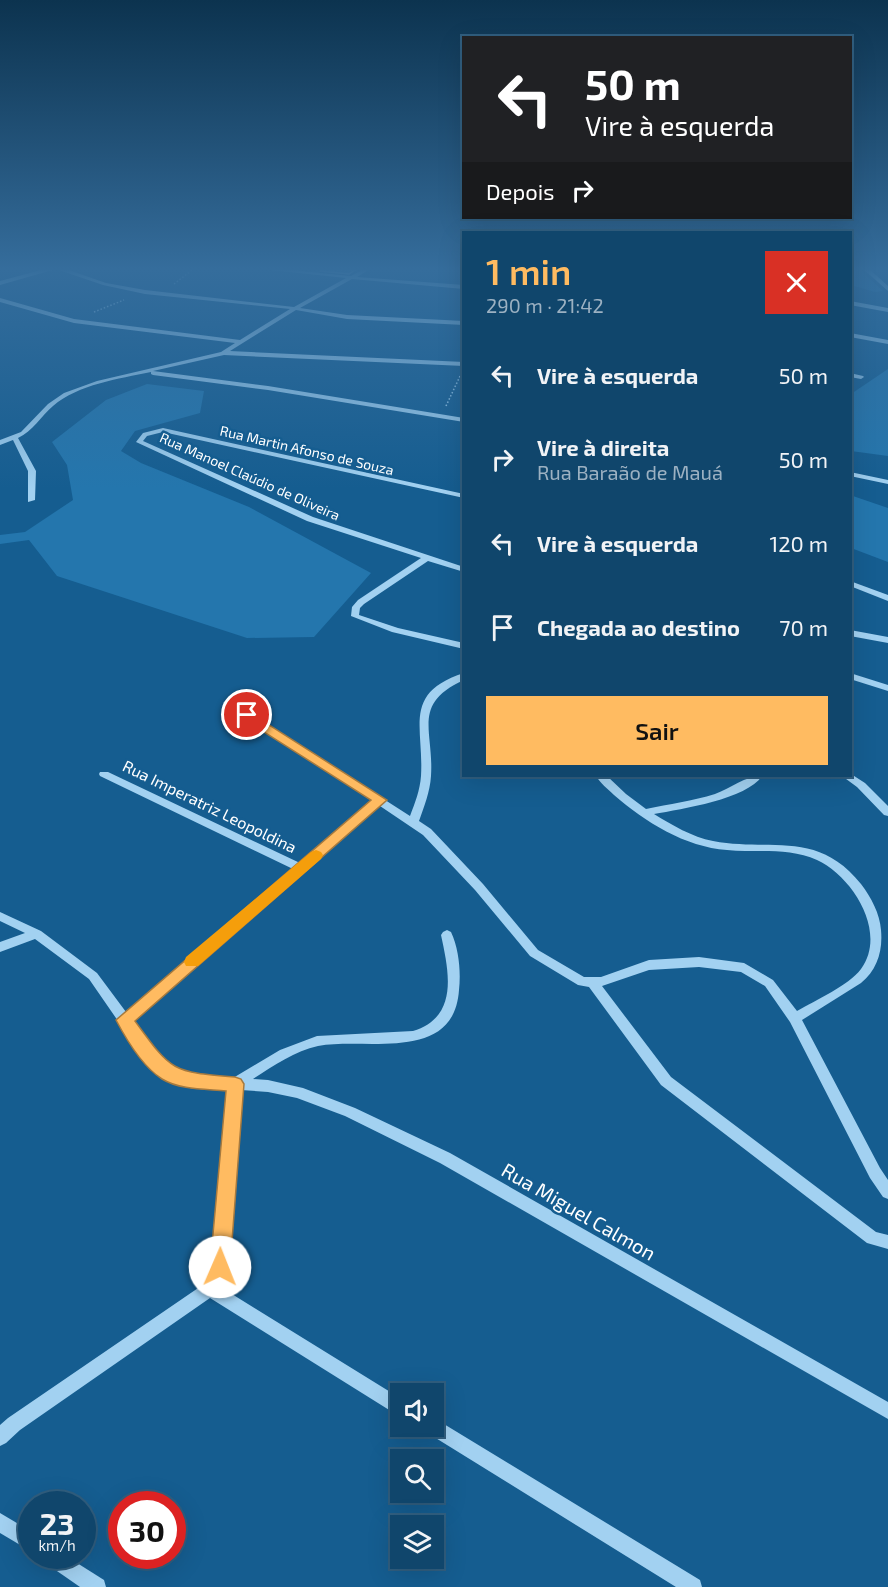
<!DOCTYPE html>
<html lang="pt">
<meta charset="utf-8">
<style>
:root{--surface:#10466c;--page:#1e5074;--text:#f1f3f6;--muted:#9cb1c2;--line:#305e7f;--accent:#ffbb61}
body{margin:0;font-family:"Exo 2",sans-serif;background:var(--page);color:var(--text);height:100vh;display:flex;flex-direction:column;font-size:22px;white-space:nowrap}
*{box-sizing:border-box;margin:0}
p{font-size:20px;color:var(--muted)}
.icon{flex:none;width:33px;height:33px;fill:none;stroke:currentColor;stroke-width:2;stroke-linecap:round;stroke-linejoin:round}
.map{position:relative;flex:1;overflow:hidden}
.details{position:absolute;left:462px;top:231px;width:390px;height:546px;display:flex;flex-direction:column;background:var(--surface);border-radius:0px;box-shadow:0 6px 24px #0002,0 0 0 2px var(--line)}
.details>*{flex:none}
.top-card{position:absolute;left:462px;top:36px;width:390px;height:183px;border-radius:0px;box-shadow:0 6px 24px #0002,0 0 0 2px var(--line);background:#202124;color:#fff;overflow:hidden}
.buttons{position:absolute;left:390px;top:1383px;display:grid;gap:12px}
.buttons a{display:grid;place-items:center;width:54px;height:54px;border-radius:0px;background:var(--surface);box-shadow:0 6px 24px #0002,0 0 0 2px var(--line);font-size:30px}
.speed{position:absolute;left:18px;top:1491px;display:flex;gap:12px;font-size:30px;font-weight:700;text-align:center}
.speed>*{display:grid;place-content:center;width:78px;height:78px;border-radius:50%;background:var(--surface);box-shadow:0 6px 24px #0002,0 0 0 2px var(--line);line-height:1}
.speed small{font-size:15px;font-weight:400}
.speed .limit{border:9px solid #d22;background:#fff;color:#111}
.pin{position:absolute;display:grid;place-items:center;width:51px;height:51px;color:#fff;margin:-26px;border:3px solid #fff;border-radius:50%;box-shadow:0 2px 6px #0007}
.me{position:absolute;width:66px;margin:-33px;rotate:1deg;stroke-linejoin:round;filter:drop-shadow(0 0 4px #0008)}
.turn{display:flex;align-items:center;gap:21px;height:126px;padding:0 24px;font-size:27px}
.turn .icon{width:78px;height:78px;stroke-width:2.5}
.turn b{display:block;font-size:42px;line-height:51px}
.then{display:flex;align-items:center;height:57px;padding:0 24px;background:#0003;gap:12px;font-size:22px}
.round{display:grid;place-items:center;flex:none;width:63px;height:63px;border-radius:0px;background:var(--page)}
.overview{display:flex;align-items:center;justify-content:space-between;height:102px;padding:0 24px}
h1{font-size:36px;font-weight:600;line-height:45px;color:var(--accent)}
.cta{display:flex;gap:12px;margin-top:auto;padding:12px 24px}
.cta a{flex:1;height:69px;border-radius:0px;background:var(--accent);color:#111;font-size:24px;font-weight:600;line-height:69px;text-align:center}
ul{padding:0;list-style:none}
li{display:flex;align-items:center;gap:18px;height:84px;padding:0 24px}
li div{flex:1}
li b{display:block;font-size:22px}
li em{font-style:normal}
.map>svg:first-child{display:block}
.green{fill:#2476ad}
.building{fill:#4289ba;stroke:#c8e7fc;stroke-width:1.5}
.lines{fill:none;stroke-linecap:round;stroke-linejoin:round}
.path{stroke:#a2d1f1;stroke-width:1.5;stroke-dasharray:1.5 2;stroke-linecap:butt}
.minor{fill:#a2d1f1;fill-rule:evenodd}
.route{fill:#ffbb61;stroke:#a67a3f;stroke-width:1.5}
.slow{fill:#f59e0b}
.labels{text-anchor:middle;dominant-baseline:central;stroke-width:5;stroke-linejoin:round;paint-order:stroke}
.far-street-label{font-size:14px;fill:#fff;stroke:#155d90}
.street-label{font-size:16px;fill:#fff;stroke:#155d90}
.near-street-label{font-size:20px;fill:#fff;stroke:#155d90}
</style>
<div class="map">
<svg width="888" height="1587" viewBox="0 0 888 1587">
<rect width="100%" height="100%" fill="#155d90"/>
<!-- green -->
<g class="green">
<path d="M851,267H857L883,291L875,292L851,285Z"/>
<path d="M888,369V456L851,451V394Z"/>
<path d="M147,384L204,391L200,413L135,431L121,451L141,463L249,507L371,573L314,637L247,638L57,576L29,540L0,544V535L25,532L73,500L67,465L52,442L106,400Z"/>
<path d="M850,495L888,508V562L851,548Z"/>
</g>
<!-- building -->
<path class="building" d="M332,267L355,270L349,274L320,271Z"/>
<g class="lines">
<!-- path -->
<g class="path">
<path d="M174,284L196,267"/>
<path d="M94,312L124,300"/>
<path d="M446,406L461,374"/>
</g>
<!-- minor -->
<g class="minor">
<path d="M52,267H60L106,283L145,290L294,307L346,278L262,269L260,267L351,276L368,267H373L357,277L464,285V289L352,279L300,308L347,315L464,321V325L347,319L296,310L230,351L464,362V366L224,355L153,371L268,386L464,418V422L268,390L153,375L151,374V372C118,379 79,384 53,406C41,416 33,431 18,438L36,471L35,500L28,502V471L13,440L0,445V440L21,432L48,404L64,393L97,381L221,352L235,343L74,323L0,302V298L74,319L240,340L290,309L145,294L103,285L56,269L0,285V281Z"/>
<path d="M861,267H867L888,286V291Z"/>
<path d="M850,301L888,308V312L850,305Z"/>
<path d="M850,333L888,340V344L850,337Z"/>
<path d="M850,373L863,376L864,377L861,379L850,377Z"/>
<path d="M163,428L464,494V498L163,432L147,436L143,441L313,517L464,567V572L428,561L364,604L360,608L359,615L398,628L464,643V649L392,632L351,616L352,607L358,600L421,558L307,521L136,442L143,433Z"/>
<path d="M850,472L888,480V484L850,476Z"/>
<path d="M850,581L888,595V601L850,586Z"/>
<path d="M850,630L888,637V643L850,636Z"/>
<path d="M464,673V680C411,704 434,730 431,776C430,792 424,807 419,821L431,829L483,884L538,950L584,977H601L649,960L699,957L744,963L773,980L797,1011C816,1000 848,986 861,969C888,932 852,876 817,860C788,847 756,853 727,850C685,847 645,822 614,795C608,789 600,783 596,776H607L626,794L646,809C669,804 693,801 715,794C731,788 745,776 762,776C747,799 682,809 654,814C672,825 692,837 713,841C771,852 817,829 861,884C871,897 880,914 881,930C883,951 877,970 861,983L802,1020L880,1168L888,1180V1199L883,1197L870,1178L790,1022L765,986L741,972L699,967L649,970L602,986L671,1077L876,1232L888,1235V1249L867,1243L661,1085L589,987L578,985L530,956L475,890L423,835L380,806L132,1021L157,1055L173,1069L192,1075L233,1078L280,1050L317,1036L413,1031C459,1017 449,972 441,935L443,932L447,930L451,932C459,949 461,972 459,990C454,1064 366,1037 318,1046C295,1051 273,1066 253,1079L268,1080L303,1088L355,1108L450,1153L888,1402V1419L440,1163L345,1116L297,1098L268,1092L241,1090L228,1267L219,1286L400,1398V1415L394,1413L210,1298L20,1430L6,1443L0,1446V1425L8,1418L204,1284L212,1266L228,1089L192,1087L163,1077L147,1063L89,979L35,939L0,952V942L25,933L0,921V912L41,931L97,973L126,1012L293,869L100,776L99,774L100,772H108L300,863L372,801L225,705L223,703L225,701H231L410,816C415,803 420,790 421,776C424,727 402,693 464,673Z"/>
<path d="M850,673L888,685V691L850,679Z"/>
<path d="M851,774L865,783L888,806V816L884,815L857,787L842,776H850Z"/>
<path d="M434,1418L700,1580L702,1587H676L426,1432L424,1426H434Z"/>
<path d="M0,1513L32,1532V1552L0,1533Z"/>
<path d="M41,1556H66L104,1580L106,1587H80L44,1562Z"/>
</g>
</g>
<!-- sky -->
<linearGradient id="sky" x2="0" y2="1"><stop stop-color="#0c334f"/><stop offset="0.55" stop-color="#356d9c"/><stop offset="1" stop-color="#356d9c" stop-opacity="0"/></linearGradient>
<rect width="888" height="489" fill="url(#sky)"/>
<!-- route -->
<path class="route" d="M247,711L387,800L135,1021C172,1072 172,1072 235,1077L241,1079L244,1084L230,1267L227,1274L220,1277L213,1274L210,1267L226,1091C205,1089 180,1090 162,1079C143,1067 126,1039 116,1020L371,800L242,718L240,715Z"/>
<!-- slow -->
<path class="slow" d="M316,850L321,852L323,855L321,859L198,966H186L184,962L186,957L311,852Z"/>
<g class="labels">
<!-- far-street labels -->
<g class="far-street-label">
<text transform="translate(307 450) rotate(13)">Rua Martin Afonso de Souza</text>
<text transform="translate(250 476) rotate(24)">Rua Manoel Claúdio de Oliveira</text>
</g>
<!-- street labels -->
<g class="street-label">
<text transform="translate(210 806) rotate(26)">Rua Imperatriz Leopoldina</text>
</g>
<!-- near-street labels -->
<g class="near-street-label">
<text transform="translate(579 1211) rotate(30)">Rua Miguel Calmon</text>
</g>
</g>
</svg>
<div class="buttons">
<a><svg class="icon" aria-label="sound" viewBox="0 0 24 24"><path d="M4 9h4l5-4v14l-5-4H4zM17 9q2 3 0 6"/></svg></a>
<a><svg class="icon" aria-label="search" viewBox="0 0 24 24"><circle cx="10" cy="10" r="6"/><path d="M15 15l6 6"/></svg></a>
<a><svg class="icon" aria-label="layers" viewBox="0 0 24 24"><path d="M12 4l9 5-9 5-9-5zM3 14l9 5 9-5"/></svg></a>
</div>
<div class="speed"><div>23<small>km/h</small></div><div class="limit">30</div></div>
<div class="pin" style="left:247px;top:715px;background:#d93025"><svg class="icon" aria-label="arrive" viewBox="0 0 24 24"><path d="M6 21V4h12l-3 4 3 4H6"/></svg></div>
<svg class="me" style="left:220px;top:1267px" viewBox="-20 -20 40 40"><circle r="19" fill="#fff"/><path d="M0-13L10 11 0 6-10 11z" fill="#ffbb61"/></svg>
<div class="top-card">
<div class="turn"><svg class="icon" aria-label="left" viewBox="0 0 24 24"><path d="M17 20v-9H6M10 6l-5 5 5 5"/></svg><div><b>50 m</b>Vire à esquerda</div></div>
<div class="then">Depois<svg class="icon" aria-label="right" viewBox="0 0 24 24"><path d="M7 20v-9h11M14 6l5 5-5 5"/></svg></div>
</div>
<section class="details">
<div class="overview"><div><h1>1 min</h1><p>290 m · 21:42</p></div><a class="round" style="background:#d93025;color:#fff"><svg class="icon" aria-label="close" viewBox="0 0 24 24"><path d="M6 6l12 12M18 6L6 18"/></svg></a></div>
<ul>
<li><svg class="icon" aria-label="left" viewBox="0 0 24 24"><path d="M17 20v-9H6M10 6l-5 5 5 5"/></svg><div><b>Vire à esquerda</b></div><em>50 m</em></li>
<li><svg class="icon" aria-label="right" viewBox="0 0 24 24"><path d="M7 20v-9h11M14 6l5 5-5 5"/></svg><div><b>Vire à direita</b><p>Rua Baraão de Mauá</p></div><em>50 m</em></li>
<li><svg class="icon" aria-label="left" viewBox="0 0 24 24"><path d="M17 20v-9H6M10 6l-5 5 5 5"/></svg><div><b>Vire à esquerda</b></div><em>120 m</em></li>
<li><svg class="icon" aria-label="arrive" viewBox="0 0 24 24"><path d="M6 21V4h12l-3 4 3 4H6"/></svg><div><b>Chegada ao destino</b></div><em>70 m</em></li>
</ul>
<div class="cta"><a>Sair</a></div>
</section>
</div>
